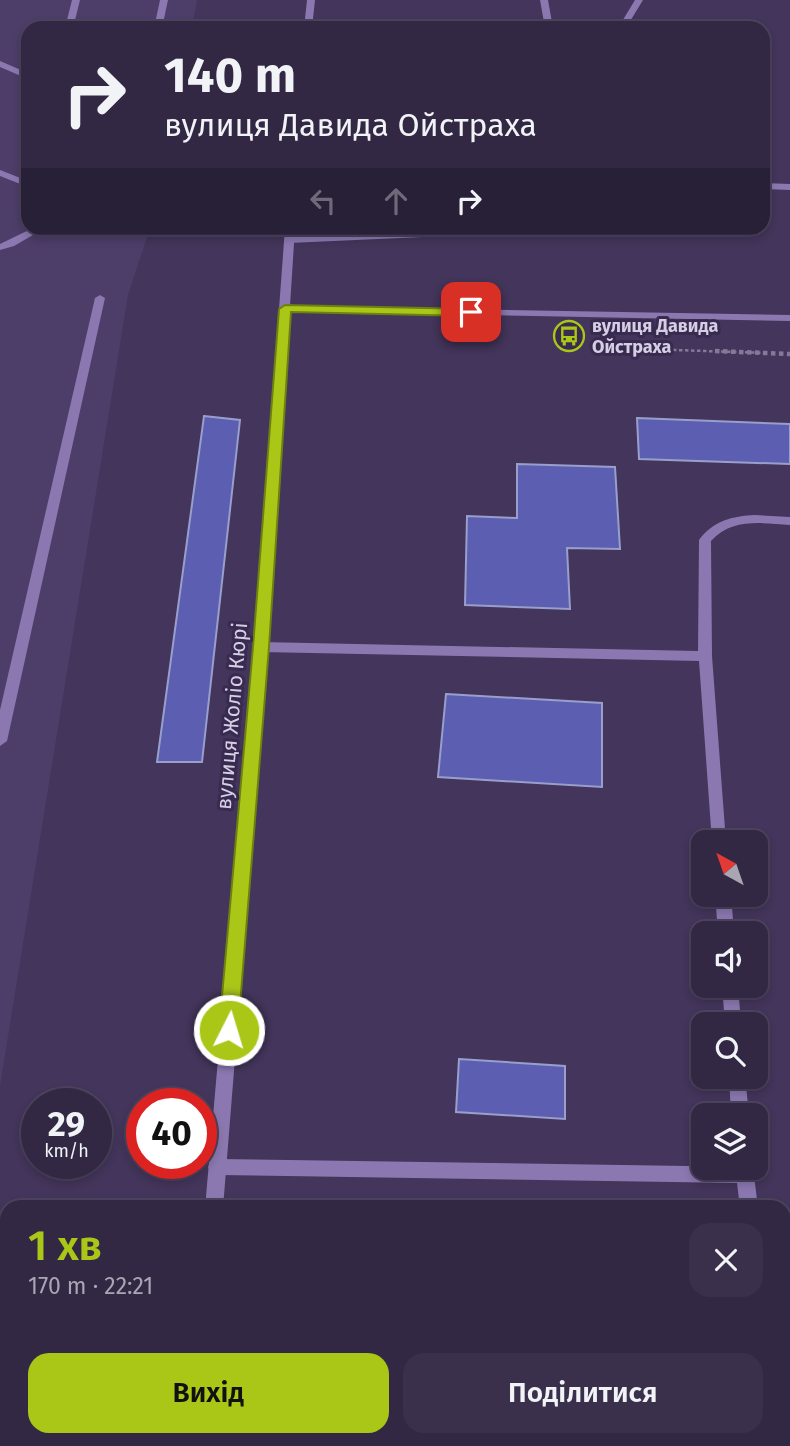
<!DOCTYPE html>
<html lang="uk">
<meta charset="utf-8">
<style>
:root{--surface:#322844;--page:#3a304b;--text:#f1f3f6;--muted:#a8a6b2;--line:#4d445d;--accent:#aac718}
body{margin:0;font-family:"Fira Sans",sans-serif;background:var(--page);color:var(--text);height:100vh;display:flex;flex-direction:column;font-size:26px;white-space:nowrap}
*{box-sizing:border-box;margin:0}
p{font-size:23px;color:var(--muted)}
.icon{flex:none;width:38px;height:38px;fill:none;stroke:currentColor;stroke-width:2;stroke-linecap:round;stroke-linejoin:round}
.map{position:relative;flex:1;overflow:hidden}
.side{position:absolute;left:0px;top:1200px;width:791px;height:247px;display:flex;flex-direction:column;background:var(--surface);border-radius:21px 21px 0 0;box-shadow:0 4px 10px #0003,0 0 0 2px var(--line)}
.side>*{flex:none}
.guide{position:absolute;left:21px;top:21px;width:749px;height:214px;border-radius:21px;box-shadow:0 4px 10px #0003,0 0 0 2px var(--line);background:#322844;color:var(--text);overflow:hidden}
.needle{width:46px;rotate:320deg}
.controls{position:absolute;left:691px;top:830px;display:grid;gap:14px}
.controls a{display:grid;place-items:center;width:77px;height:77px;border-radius:14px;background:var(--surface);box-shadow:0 4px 10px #0003,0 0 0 2px var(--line);font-size:35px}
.speed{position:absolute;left:21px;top:1088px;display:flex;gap:14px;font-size:35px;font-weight:700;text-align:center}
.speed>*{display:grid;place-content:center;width:91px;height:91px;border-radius:50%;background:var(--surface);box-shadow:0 4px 10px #0003,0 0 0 2px var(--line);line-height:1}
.speed small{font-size:18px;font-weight:400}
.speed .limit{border:10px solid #d22;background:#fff;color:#111}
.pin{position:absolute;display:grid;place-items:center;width:60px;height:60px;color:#fff;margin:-30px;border-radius:14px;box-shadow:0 4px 10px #0006}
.me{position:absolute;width:77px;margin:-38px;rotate:5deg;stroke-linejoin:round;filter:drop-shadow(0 0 5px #0008)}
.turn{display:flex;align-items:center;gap:24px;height:147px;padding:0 28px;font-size:32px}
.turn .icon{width:91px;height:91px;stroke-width:2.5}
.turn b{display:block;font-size:49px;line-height:60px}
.lanes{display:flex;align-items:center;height:66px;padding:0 28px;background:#0003;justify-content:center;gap:35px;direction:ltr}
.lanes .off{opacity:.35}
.round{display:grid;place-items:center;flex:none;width:74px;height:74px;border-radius:21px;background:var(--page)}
.head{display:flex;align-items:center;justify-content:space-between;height:119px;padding:0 28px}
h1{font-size:42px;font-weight:600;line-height:52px;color:var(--accent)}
.action{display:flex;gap:14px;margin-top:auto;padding:14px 28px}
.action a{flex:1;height:80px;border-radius:21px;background:var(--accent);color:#111;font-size:28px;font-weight:600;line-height:80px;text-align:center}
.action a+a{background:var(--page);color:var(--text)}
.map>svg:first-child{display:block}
.built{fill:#4d3d69}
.building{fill:#5c5eb2;stroke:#999ecb;stroke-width:2}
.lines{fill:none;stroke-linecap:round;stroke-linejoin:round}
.path-far1{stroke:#847998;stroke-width:2.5;stroke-dasharray:3.5 2.5;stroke-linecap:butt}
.path{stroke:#847998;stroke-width:4.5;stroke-dasharray:4.5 3.5;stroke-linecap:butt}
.service{fill:#8b78b0;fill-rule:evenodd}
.minor{fill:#8b78b0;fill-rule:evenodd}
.tertiary{fill:#8b78b0;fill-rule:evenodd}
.route{fill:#aac718;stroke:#6e8110;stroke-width:2}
.labels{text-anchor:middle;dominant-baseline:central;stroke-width:6;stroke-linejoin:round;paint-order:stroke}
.far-poi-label{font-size:18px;font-weight:bold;fill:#d5cee5;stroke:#382b4f;text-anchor:start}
.street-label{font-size:21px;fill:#d5cee5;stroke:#382b4f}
</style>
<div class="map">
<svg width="790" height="1446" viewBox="0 0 790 1446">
<rect width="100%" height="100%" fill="#43355b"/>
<!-- built -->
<path class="built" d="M0,0H197L192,28H28V228H150L128,295L0,1086Z"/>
<!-- building -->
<g class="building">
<path d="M204,416L240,420L202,762H157Z"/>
<path d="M637,418L790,424V464L639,459Z"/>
<path d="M517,464L615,467L620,549L567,548L570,609L465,605L467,516L517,518Z"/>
<path d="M446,694L602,703V787L438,777Z"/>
<path d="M459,1059L565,1066V1119L456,1112Z"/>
</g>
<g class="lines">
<!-- path-far1 -->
<path class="path-far1" d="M643,349L766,353"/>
<!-- path -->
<path class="path" d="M715,351L790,354"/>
<!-- service -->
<g class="service">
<path d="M72,0H80L73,28H65Z"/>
<path d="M160,0H168L162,28H154Z"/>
<path d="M540,0H548L553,28H545Z"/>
<path d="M635,0H643L626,28H618Z"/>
<path d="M0,61L28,73V79L0,67Z"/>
<path d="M0,170L28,181V187L0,176Z"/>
<path d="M763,183L790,184V190L763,189Z"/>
<path d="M33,228H45L14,246L0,250V244Z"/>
<path d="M492,228H510L490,234L289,243L284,240L289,237Z"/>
<path d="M100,295L105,298L7,741L0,746V710L95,298Z"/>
<path d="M755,515L790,517V525C761,523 732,518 711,541L712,656L726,842H712L699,661L261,652L254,647L261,642L698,651L699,540C713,521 732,516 755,515Z"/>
<path d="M715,894H731L734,933H718Z"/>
<path d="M722,985H738L741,1024H725Z"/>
<path d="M729,1076H745L749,1115H731Z"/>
<path d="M217,1159L753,1167L758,1208H740L737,1183L217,1175L211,1173L208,1167L211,1161Z"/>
<path d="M784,1432L789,1440V1446H769V1440H784Z"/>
</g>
<!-- minor -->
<path class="minor" d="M285,306L790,315V321L281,311V307Z"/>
<!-- tertiary -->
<g class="tertiary">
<path d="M307,0H315L312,28H304Z"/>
<path d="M285,228H295L268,647L223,1208H205L254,647Z"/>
<rect x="187" y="1440" width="20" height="6"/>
</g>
</g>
<!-- route -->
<path class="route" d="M285,305L471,309L477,312L471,316L291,312L269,647L238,1030L235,1036L229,1038L222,1036L219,1030L253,647L279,309Z"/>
<!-- icons -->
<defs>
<g id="bus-ring" transform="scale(1.575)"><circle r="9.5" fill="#382b4f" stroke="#aac718" stroke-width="1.5"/><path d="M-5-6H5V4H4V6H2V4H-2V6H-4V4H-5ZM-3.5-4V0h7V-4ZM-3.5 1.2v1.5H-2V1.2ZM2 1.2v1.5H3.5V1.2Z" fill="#aac718"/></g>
</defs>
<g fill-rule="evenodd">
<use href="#bus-ring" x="569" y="336"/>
</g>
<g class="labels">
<!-- far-poi labels -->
<g class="far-poi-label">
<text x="592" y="326">вулиця Давида<tspan x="592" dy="21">Ойстраха</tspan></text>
</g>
<!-- street labels -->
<g class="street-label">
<text transform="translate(232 716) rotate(-85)">вулиця Жоліо Кюрі</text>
</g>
</g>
</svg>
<div class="controls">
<a><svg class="needle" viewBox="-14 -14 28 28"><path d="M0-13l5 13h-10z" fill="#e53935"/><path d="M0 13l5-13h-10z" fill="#a8a6b2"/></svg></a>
<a><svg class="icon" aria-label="sound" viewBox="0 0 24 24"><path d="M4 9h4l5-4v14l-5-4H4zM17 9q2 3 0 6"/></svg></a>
<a><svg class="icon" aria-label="search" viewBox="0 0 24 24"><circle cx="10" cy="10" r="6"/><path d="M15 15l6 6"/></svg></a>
<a><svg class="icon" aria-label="layers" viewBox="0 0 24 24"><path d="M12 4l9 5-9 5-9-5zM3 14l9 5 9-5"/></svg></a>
</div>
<div class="speed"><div>29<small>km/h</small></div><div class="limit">40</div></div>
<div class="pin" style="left:471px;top:312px;background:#d93025"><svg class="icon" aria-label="arrive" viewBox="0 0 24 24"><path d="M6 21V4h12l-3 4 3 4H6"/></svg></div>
<svg class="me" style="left:229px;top:1030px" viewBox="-20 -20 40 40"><circle r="17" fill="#aac718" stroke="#fff" stroke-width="3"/><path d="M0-11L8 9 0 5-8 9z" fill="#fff"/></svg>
<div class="guide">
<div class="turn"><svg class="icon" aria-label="right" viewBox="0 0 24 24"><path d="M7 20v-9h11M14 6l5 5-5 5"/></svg><div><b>140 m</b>вулиця Давида Ойстраха</div></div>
<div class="lanes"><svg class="icon off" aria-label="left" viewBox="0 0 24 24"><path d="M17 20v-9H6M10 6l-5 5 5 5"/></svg><svg class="icon off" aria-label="ahead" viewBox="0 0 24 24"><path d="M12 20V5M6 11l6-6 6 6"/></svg><svg class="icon" aria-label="right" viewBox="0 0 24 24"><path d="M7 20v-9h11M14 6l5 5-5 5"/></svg></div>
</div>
<section class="side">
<div class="head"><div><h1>1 хв</h1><p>170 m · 22:21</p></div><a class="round"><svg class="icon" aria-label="close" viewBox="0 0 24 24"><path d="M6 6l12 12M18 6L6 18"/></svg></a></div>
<div class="action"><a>Вихід</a><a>Поділитися</a></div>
</section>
</div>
